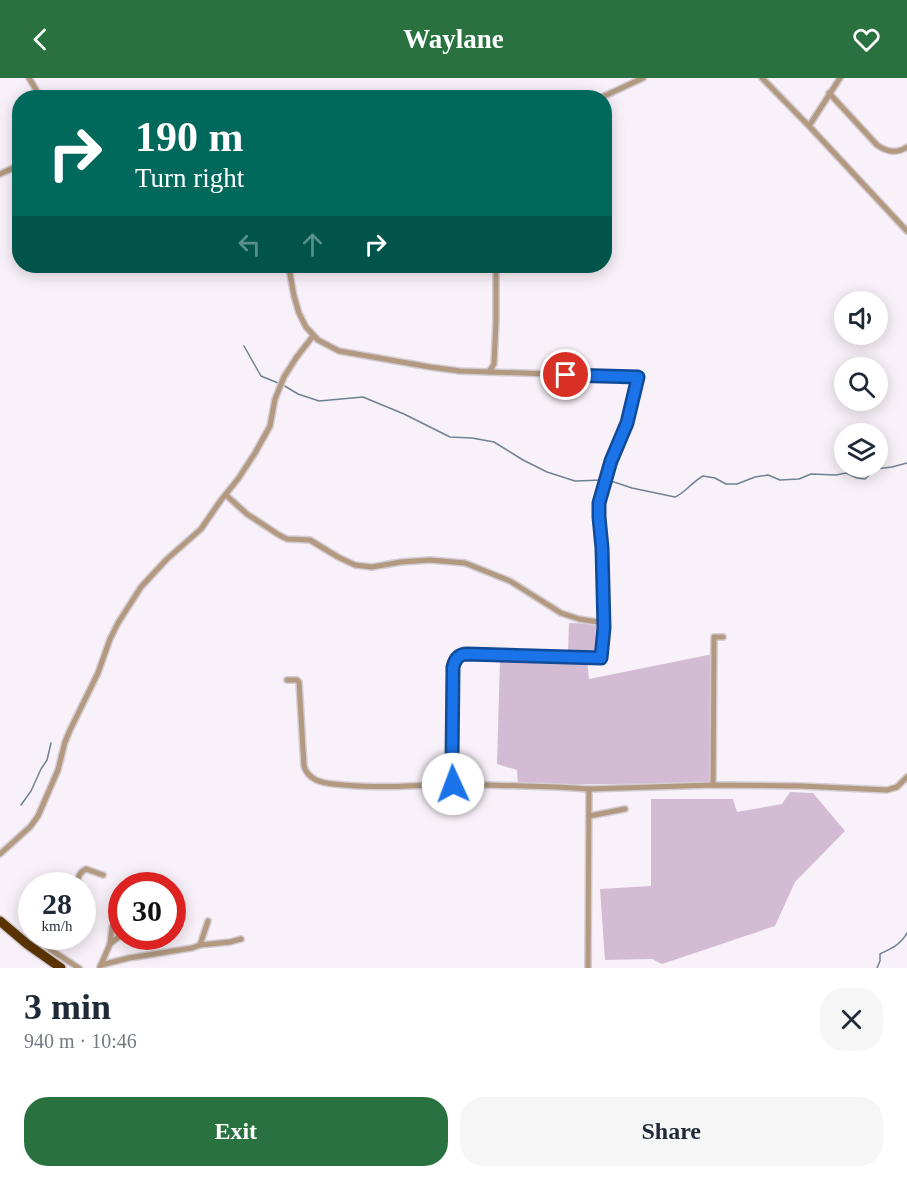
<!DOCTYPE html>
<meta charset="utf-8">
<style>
:root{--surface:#fff;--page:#f6f6f7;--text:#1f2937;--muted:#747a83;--accent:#297240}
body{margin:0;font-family:Georgia,serif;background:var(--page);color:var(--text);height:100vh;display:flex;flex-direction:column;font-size:22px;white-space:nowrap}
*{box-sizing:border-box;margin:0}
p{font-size:20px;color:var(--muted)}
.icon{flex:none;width:33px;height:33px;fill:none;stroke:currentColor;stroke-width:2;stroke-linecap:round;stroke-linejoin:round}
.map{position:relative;height:890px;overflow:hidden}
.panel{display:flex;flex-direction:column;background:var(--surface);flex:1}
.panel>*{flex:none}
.hud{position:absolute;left:12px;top:12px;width:600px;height:183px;border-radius:24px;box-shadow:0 3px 15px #0003;background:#00695c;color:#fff;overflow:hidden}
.buttons{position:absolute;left:834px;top:213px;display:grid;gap:12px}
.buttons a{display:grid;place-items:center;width:54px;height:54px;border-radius:50%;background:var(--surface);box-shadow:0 3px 15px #0003;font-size:30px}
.speed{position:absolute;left:18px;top:794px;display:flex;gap:12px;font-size:30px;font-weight:700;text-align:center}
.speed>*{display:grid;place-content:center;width:78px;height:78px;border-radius:50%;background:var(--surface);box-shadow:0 3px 15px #0003;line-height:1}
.speed small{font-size:15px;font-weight:400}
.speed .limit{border:9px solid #d22;background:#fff;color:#111}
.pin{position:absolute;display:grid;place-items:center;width:51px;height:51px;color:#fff;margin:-26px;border:3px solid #fff;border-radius:50%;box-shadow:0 2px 6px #0007}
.me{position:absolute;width:66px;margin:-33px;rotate:358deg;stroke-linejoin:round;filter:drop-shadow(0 0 4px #0008)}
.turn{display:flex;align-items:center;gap:21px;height:126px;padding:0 24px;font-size:27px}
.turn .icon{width:78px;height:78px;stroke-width:2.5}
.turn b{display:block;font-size:42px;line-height:51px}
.lanes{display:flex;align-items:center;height:57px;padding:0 24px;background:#0003;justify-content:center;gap:30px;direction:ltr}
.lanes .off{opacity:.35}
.round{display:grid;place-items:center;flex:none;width:63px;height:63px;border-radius:24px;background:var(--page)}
.overview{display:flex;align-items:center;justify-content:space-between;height:102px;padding:0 24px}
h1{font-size:36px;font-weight:800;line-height:45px}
.button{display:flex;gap:12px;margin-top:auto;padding:12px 24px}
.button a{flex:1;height:69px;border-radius:24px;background:var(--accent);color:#fff;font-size:24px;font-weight:800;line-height:69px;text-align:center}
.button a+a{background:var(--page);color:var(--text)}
header{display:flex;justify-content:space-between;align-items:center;height:78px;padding:0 24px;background:var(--accent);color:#fff;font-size:27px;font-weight:800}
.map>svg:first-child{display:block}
.forest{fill:#d4bbd4}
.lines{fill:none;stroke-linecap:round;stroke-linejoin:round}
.stream{stroke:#6e8291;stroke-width:1.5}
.street-casing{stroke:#d3ccd3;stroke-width:8}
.highway-casing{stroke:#d3ccd3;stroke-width:12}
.street{stroke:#b2997f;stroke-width:5}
.highway{stroke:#5c3500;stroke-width:9}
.route-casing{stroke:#114b97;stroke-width:15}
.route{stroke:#1a73e8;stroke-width:10}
</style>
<header><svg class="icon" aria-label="back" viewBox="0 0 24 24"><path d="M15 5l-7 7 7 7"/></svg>Waylane<svg class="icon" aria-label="heart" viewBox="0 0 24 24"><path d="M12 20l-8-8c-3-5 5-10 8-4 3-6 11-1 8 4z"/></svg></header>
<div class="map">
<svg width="907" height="890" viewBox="0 0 907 890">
<rect width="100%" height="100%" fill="#f9f1f9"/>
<!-- forest -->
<g class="forest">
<path d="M569,545L600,546V577L568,576Z"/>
<path d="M713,576L709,705L518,707L517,692L497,686L500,580L587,581L589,601Z"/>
<path d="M790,714L813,715L845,753L795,804L775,848L662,886L652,881L605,882L600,811L651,808V721H733L737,734L782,726Z"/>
</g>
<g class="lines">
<!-- stream -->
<g class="stream">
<path d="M244,268L261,298L278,305"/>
<path d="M283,307L298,316L319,323L363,319L404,336L450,359L472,360L494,364L523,382L547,394L575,403L603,402"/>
<path d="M608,402L632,410L675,419C685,415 692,404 703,398L715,400L726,406H737L755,399L768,397L780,402L799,401L811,396L836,397L846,395L857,400L865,401L876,391L892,389L907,385"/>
<path d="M21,727L31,713L41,691L47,682L51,665"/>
<path d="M877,890L880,883V876C887,872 895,870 901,863C904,861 905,858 907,855"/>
</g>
<!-- street casing -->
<g class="street-casing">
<g id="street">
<path d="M29,0L41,20"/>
<path d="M762,0L809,48"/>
<path d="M840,0L809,48L907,153"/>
<path d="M829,15L877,67C887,74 896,76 907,69"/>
<path d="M600,20L643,0"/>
<path d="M0,96L20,87"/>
<path d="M291,188L290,196L294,218L299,235L306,249L318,262L339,273L430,289L460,293L638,299L627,345L611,383L599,425V439L602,470L604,550L601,580L467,576C459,576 455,582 453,589L452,682L453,706L558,709L589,711L713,707L801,708L887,712L897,709L907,699"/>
<path d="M489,294L494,286L496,243V188"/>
<path d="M226,417L247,436L279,457L287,461L310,462L338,479L355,487L372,489L401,484L430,482L465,485L510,503L561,535L579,541L604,545"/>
<path d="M287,602H297L299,604L304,688C306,695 310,699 316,702C324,706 335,706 344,707C380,710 416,708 453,706"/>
<path d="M713,707L714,559H723"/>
<path d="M589,738L625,731"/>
<path d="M0,776L30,749L38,738L58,692L65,664L70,652L98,595L110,561L118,545L141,509L167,481L201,451L221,422L238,401L255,375L270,348L275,321L284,299L296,280L313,258"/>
<path d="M76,807C78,800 79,794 86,791L103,797"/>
<path d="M45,858L44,864L51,872L79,890"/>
<path d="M110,866L122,856"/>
<path d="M200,867L230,864L241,861"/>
<path d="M101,887L129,880L192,870L200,867L208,843"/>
<path d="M100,889L110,866L112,849"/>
<path d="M588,890L589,711"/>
</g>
</g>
<!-- highway casing -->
<g class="highway-casing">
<path id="highway" d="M0,843L27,866L61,890"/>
</g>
<!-- street -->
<use href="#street" class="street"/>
<!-- highway -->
<use href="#highway" class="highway"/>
</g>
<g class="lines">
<!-- route casing -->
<g class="route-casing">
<path id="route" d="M453,706L452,682L453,589C455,581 459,576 467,576L601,580L604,550L602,470L599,439V425L611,383L627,345L638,299L566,297"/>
</g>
<!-- route -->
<use href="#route" class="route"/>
</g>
</svg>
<div class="buttons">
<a><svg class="icon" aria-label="sound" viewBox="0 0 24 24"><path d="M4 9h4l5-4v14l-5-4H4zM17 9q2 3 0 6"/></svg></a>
<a><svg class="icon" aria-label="search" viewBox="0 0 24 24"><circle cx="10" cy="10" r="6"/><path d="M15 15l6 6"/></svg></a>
<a><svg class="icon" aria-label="layers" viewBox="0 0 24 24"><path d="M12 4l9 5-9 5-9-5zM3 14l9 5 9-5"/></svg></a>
</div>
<div class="speed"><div>28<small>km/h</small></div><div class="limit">30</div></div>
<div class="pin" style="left:566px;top:297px;background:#d93025"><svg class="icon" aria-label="arrive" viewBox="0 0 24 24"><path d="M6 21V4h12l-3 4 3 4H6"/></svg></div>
<svg class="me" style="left:453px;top:706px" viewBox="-20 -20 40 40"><circle r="19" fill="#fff"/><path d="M0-13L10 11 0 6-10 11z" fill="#1a73e8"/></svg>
<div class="hud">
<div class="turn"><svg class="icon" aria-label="right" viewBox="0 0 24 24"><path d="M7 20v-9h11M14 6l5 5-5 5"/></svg><div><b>190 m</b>Turn right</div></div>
<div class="lanes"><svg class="icon off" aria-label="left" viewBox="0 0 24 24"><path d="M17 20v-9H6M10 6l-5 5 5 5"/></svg><svg class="icon off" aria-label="ahead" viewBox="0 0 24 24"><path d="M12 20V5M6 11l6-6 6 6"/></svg><svg class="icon" aria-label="right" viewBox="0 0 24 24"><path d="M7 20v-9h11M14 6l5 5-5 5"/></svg></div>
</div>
</div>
<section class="panel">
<div class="overview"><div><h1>3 min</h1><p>940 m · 10:46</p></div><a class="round"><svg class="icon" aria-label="close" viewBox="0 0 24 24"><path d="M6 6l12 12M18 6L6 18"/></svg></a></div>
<div class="button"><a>Exit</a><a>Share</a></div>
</section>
